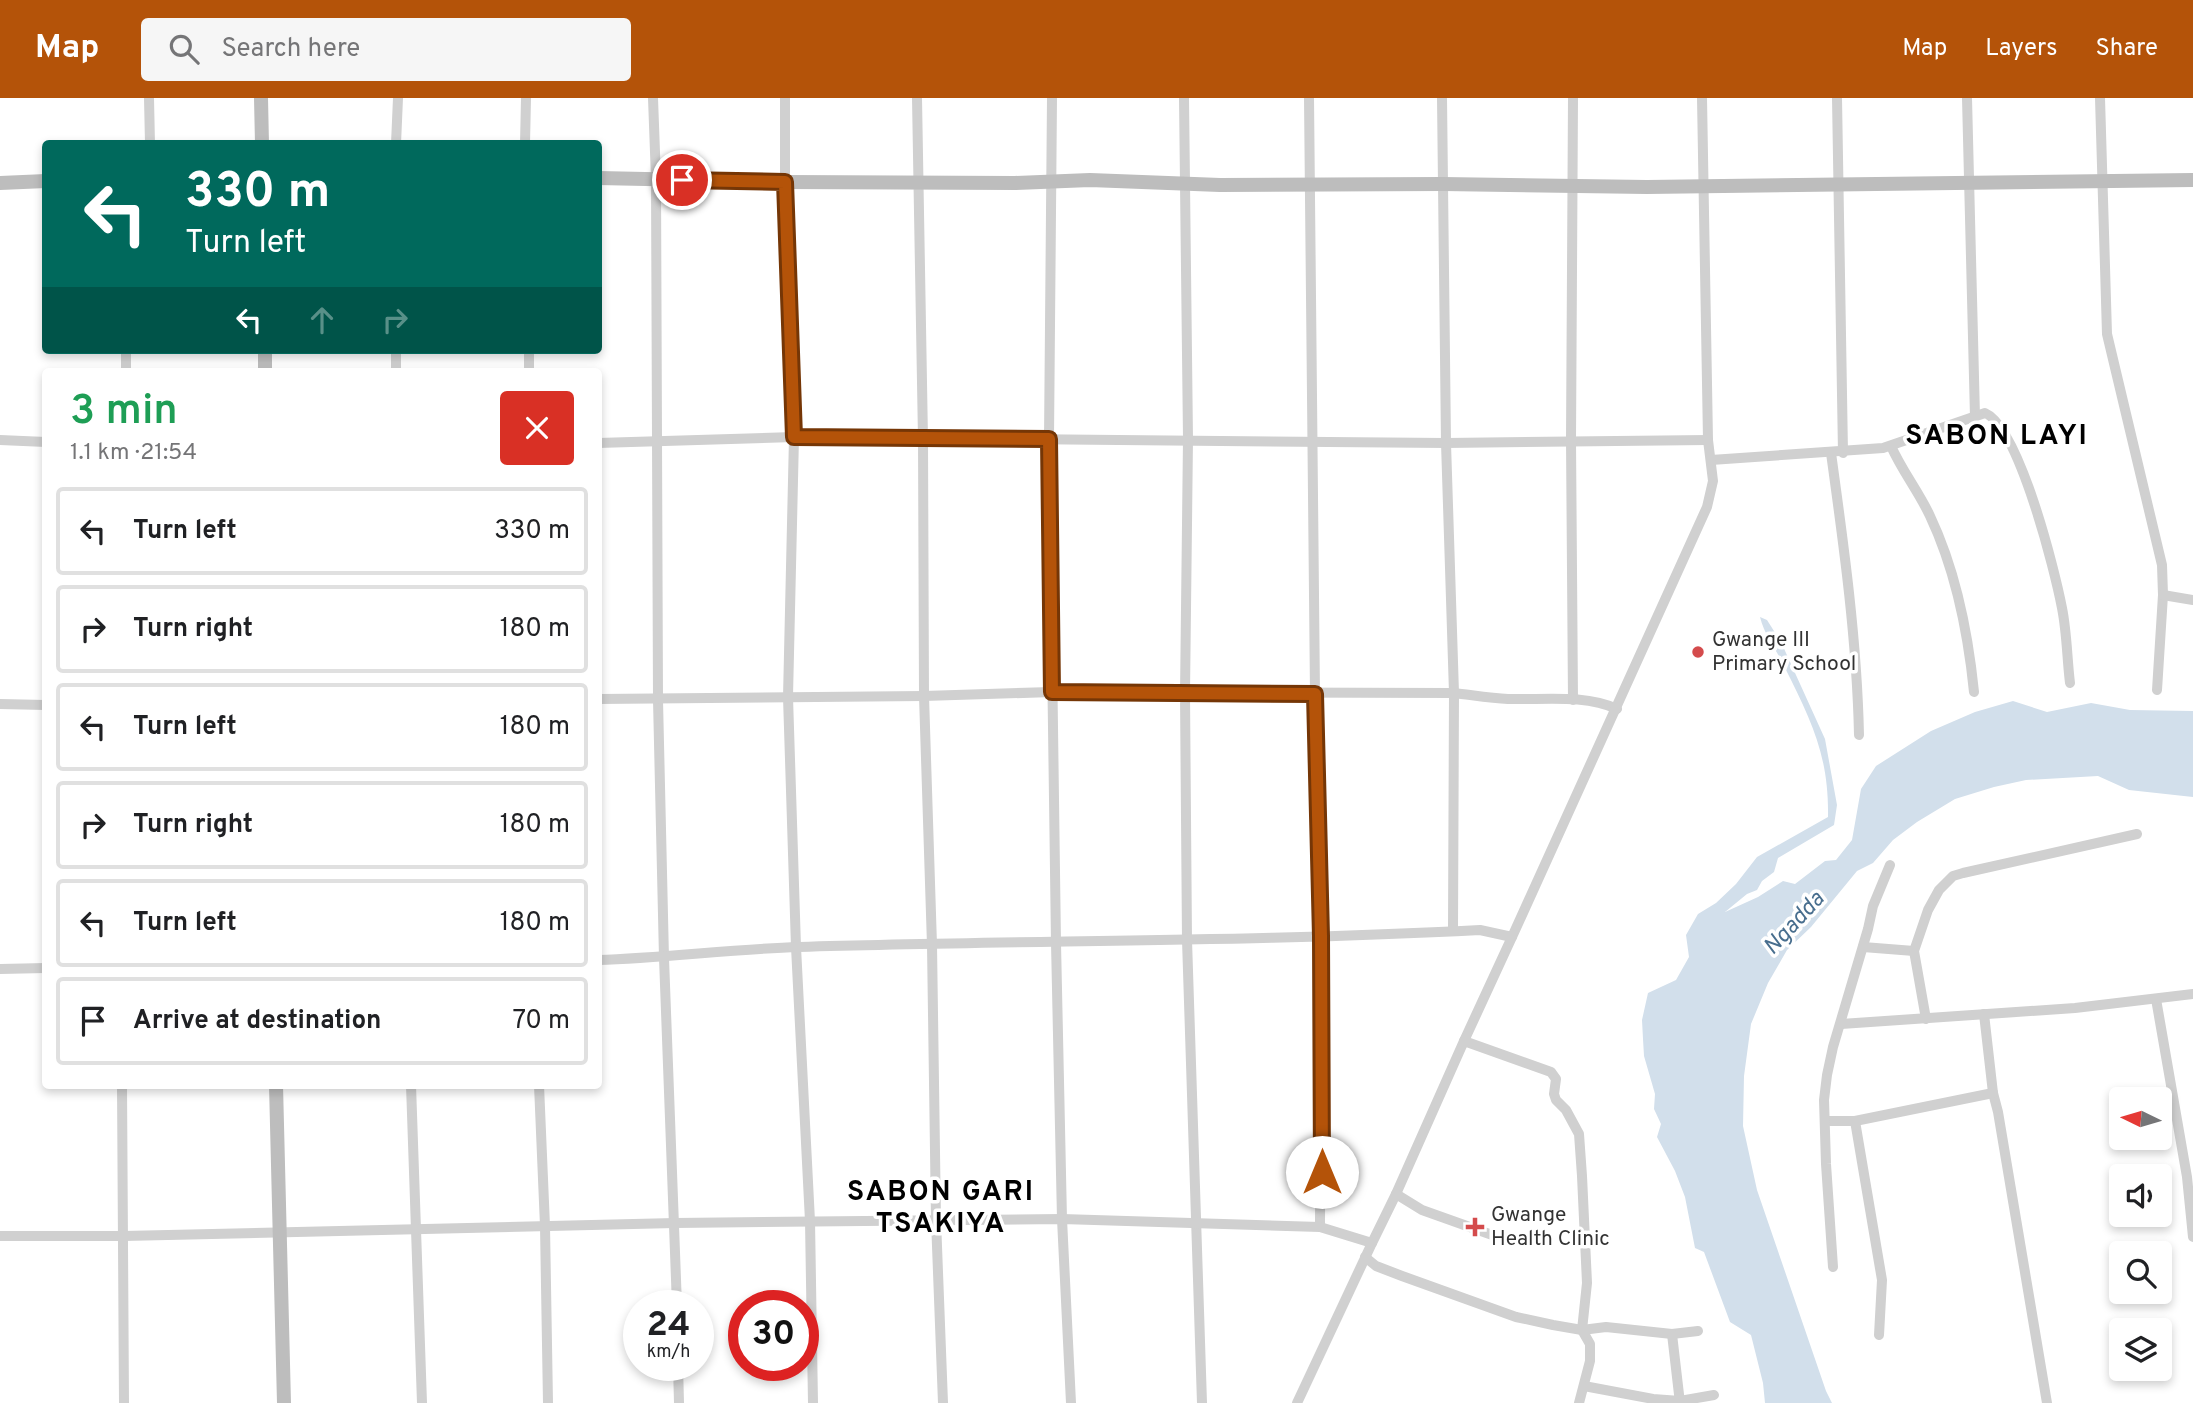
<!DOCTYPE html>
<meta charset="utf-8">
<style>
:root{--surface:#fff;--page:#f6f6f6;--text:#202124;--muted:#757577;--line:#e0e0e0;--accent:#b45309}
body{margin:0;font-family:Overpass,sans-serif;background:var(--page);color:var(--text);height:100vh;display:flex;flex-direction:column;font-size:26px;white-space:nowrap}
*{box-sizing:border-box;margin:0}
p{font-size:23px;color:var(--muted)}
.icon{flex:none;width:38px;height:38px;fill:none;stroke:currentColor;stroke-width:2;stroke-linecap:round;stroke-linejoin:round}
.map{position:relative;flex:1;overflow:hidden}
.details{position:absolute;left:42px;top:270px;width:560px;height:721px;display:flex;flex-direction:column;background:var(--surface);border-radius:7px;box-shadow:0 4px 10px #0003}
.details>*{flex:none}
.banner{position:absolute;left:42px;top:42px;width:560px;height:214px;border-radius:7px;box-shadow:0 4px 10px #0003;background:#00695c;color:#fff;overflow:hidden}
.needle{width:46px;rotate:275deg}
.fabs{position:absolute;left:2109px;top:989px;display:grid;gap:14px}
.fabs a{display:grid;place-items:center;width:63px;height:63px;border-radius:7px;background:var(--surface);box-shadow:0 4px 10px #0003;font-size:35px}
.speed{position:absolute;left:623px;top:1192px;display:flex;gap:14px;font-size:35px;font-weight:700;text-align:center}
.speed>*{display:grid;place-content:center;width:91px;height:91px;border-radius:50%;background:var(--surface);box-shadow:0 4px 10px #0003;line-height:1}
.speed small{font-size:18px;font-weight:400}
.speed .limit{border:10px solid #d22;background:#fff;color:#111}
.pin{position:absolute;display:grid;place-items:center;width:60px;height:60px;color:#fff;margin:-30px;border:4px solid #fff;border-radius:50%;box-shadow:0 2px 7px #0007}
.me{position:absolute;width:77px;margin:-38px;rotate:0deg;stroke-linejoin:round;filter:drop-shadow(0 0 5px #0008)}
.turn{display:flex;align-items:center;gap:24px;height:147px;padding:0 28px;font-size:32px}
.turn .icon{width:91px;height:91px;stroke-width:2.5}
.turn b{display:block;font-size:49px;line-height:60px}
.lanes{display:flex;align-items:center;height:66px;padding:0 28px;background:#0003;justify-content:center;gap:35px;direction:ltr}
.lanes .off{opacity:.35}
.round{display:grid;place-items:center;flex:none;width:74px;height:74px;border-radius:7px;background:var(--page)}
.head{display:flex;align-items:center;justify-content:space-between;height:119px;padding:0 28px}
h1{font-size:42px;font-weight:600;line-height:52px;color:#1e9e55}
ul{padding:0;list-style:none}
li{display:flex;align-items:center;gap:21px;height:88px;margin:0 14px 10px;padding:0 14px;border:4px solid var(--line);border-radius:7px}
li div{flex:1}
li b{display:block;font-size:26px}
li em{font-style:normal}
header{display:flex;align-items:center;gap:42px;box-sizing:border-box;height:98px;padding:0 35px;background:var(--accent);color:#fff}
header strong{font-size:33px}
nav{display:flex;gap:38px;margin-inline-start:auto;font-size:24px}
.search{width:490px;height:63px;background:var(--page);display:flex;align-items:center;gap:18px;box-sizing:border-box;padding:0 24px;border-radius:7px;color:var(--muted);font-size:26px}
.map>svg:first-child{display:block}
.water{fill:#d2dfeb}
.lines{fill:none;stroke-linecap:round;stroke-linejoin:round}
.minor{stroke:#d0d0d0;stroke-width:10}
.secondary{stroke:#bdbdbd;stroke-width:14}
.route-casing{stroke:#753606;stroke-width:18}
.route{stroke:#b45309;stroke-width:12}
.poi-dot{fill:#d44b4c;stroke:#fff;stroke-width:2.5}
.labels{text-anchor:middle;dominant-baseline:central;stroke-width:7;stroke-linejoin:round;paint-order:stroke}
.poi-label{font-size:21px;fill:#333;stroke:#fff;text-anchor:start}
.water-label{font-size:23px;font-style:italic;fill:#486e8e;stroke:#fff}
.district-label{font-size:28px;font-weight:bold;letter-spacing:2px;fill:#000;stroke:#fff}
</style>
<header>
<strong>Map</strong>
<div class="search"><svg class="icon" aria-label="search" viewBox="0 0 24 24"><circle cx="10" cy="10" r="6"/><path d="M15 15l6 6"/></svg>Search here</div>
<nav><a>Map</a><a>Layers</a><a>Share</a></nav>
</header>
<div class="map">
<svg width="2193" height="1305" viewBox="0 0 2193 1305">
<rect width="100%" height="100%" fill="#fff"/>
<!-- water -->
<path class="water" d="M1760,519L1767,522L1781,544L1825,641L1837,707L1834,727L1778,760L1774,774L1762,783L1757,792L1747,796L1725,814L1758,799L1783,783L1795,786L1825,763L1836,762L1852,742L1861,691L1876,668L1931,633L1975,614L2013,603L2047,614L2091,605L2130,612L2193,613V699L2129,692L2098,678L2026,682L1994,689L1955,701L1917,724L1893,742L1873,765L1857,773L1811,829L1787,852L1768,885L1751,926L1744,978L1743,1028L1757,1092L1826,1293L1832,1305H1765L1763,1285L1751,1237L1730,1224L1704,1154L1695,1150L1685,1099L1675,1073L1657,1039L1661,1026L1654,1011L1655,996L1644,958L1643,941L1642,922L1648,895L1676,882L1689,859L1686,837L1698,816L1716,805L1736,786L1757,759L1828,719C1829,657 1811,622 1784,568C1776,550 1765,539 1760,519Z"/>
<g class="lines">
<!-- minor -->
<g class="minor">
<path d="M149,0L150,46"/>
<path d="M653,0L656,81L658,602L664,860L677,1208"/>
<path d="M785,0V84L794,339L788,599L796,849L810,1123L813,1305"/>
<path d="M917,0L923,341L924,598L932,847L936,1122L943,1305"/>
<path d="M1052,0L1049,341L1056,845L1062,1121L1071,1305"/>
<path d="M1184,0L1188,341L1185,596L1187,842L1202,1305"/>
<path d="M1309,0L1315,596L1321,838L1320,1129"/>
<path d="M1442,0L1446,345L1454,595L1453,833"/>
<path d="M1837,0L1843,355"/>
<path d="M1967,0L1975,319"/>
<path d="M2100,0L2107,236L2162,467L2163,497L2157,592"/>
<path d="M396,46L398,0"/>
<path d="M525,46L526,0"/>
<path d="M396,252V273"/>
<path d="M529,252V273"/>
<path d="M126,273V252"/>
<path d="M0,342L46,344"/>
<path d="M598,345L794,339L1446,345L1708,342"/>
<path d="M1891,348C1902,373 1919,394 1930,418C1956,473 1968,534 1974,594"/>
<path d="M1831,355C1844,449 1857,543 1859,637"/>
<path d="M1711,362L1883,350L1985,315C2019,329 2055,473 2062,510C2067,535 2067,561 2070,585"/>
<path d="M2163,497L2193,502"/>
<path d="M598,601L924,598L1052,594L1454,595C1472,597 1490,600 1508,601C1543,602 1585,596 1617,611"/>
<path d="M1573,602L1571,342L1573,0"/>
<path d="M0,606L46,607"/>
<path d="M1512,839L1707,409L1713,383L1708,342L1702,0"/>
<path d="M1863,849L1914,853"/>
<path d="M598,862C665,860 732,851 799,849C1026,842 1253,844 1480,832L1512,839L1464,943"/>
<path d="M0,871L46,870"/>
<path d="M2156,901L2187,1079L2193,1139"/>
<path d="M1984,916L1993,995L1998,1014L2047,1305"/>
<path d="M1926,921L1914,853L1928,812L1939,792L1953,778L1963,775L2137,736"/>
<path d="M1841,926L2075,910L2193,896"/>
<path d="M122,987L124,1305"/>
<path d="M411,987L422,1305"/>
<path d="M539,987L545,1128L548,1305"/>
<path d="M1826,1023H1855L1993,995"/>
<path d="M1855,1023L1882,1182L1879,1237"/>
<path d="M1396,1096L1464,943L1551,974L1556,981L1554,996L1556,1002L1566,1012L1579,1036L1582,1078L1587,1185L1582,1232L1590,1246V1263L1579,1305"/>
<path d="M0,1138H124L675,1125L1062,1121L1320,1129L1372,1145L1396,1096L1422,1112L1495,1138"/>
<path d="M1365,1159L1376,1168L1402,1178L1516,1219L1553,1227L1582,1232L1606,1229L1672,1236L1698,1233"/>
<path d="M1833,1169L1826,1066L1824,1002L1827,977L1833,949L1868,831L1873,808L1890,767"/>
<path d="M1672,1236L1680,1305"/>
<path d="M678,1267L679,1305"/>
<path d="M1584,1288L1653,1301L1680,1303L1714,1297"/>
<path d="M1297,1305L1372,1145"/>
</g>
<!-- secondary -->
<g class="secondary">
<path d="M261,0L262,46"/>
<path d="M598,80L785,84L1015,85L1090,82L1220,87L1443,86L1647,89L2193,82"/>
<path d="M0,85L46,83"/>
<path d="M265,252V273"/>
<path d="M276,987L284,1305"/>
</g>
</g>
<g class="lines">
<!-- route casing -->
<g class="route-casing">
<path id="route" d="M682,82L785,84L794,339L1049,341L1052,594L1315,596L1321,838L1322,1074"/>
</g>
<!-- route -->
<use href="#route" class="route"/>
</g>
<!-- markers -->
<g class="poi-dot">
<circle cx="1698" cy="554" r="7"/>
<path d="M1471.5 1118.5h7v7h7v7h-7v7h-7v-7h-7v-7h7z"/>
</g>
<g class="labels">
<!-- poi labels -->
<g class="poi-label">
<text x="1712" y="542">Gwange III<tspan x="1712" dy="24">Primary School</tspan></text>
<text x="1491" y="1117">Gwange<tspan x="1491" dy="24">Health Clinic</tspan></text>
</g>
<!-- water labels -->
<g class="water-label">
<text transform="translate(1795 826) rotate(-47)">Ngadda</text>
</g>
<!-- district labels -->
<g class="district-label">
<text x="1997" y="339">SABON LAYI</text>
<text x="941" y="1095">SABON GARI<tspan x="941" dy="32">TSAKIYA</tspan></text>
</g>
</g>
</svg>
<div class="fabs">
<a><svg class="needle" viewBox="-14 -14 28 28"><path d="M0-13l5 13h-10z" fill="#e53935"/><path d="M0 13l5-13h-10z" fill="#757577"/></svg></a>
<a><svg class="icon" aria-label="sound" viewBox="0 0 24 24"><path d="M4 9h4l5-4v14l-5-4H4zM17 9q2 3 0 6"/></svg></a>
<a><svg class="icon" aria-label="search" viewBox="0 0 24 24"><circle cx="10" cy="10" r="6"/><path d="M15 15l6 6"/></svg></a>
<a><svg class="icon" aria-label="layers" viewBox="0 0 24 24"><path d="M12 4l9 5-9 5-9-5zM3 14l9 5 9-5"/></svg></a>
</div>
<div class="speed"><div>24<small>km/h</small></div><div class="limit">30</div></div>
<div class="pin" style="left:682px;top:82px;background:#d93025"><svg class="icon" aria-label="arrive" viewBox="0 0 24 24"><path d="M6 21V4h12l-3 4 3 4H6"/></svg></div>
<svg class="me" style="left:1322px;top:1074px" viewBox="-20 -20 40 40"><circle r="19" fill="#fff"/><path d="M0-13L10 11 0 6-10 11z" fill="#b45309"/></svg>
<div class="banner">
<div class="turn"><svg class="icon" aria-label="left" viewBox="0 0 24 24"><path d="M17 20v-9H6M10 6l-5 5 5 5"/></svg><div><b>330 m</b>Turn left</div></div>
<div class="lanes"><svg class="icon" aria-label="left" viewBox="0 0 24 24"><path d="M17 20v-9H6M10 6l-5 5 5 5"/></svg><svg class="icon off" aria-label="ahead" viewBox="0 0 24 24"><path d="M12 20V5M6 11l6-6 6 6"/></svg><svg class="icon off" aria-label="right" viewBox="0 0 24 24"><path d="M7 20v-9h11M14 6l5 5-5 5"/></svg></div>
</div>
<section class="details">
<div class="head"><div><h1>3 min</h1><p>1.1 km · 21:54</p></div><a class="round" style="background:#d93025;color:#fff"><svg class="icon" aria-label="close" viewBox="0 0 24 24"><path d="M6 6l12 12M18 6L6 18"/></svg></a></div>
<ul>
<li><svg class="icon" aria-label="left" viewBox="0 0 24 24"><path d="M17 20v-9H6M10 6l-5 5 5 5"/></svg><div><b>Turn left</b></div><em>330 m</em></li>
<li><svg class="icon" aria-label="right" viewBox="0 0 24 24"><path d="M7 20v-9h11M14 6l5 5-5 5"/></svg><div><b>Turn right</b></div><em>180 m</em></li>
<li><svg class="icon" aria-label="left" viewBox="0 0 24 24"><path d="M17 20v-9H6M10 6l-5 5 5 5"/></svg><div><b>Turn left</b></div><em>180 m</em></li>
<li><svg class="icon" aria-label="right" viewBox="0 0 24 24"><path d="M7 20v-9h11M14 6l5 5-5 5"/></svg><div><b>Turn right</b></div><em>180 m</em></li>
<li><svg class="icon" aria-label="left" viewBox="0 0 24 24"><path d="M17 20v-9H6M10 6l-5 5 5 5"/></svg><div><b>Turn left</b></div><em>180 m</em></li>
<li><svg class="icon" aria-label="arrive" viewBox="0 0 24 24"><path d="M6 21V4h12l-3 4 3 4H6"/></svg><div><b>Arrive at destination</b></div><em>70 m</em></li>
</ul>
</section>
</div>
